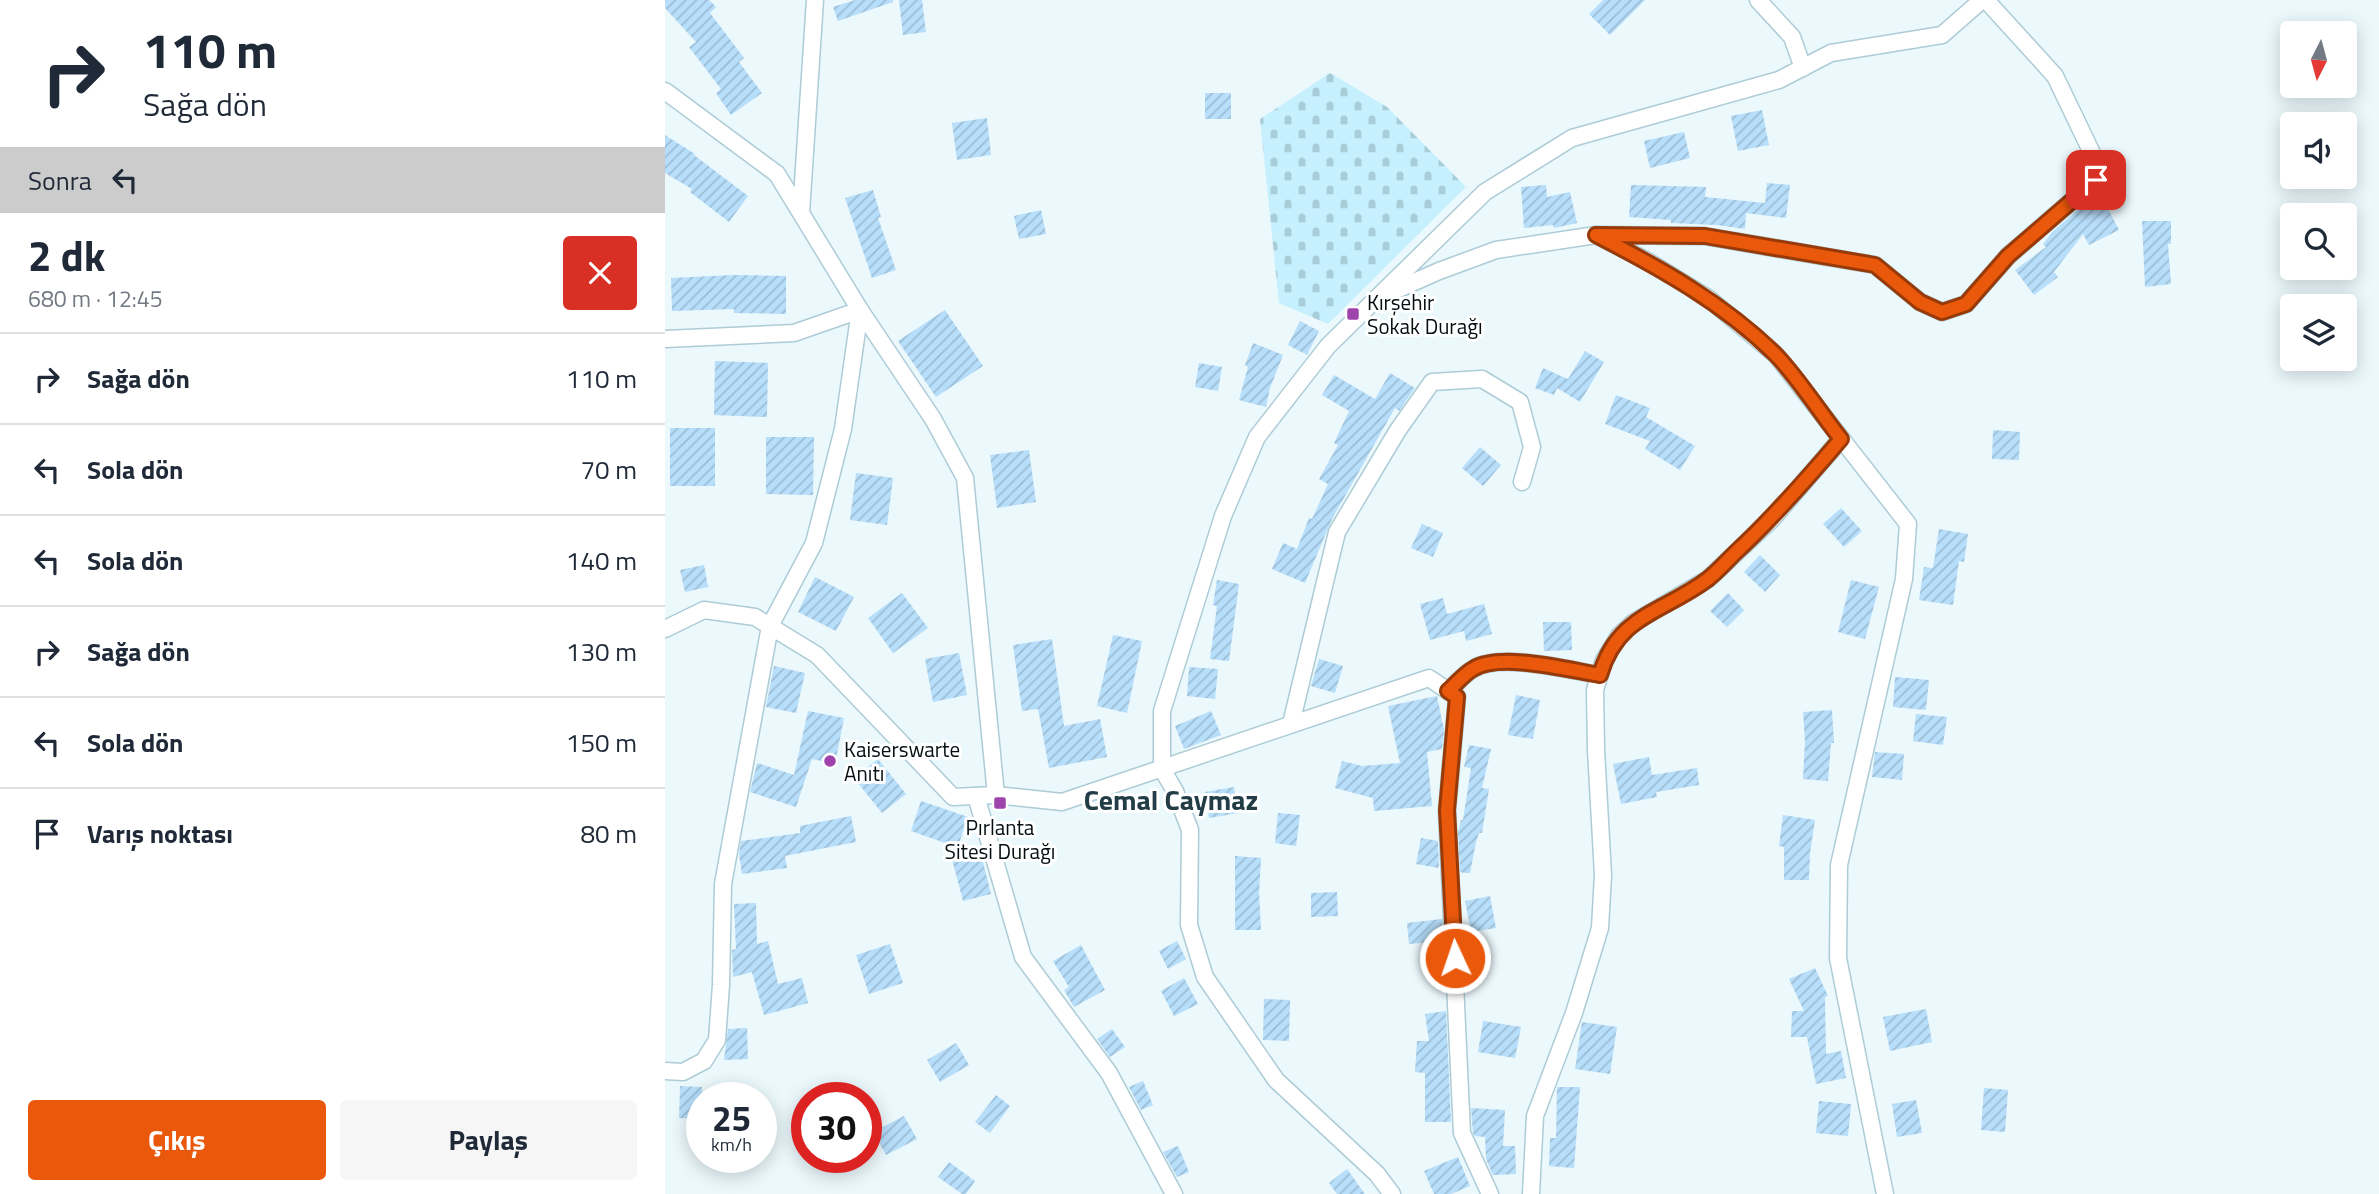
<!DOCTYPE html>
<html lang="tr">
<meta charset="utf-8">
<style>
:root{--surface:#fff;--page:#f6f6f7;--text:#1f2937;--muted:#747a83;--line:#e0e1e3;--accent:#ea580c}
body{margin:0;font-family:"Titillium Web",sans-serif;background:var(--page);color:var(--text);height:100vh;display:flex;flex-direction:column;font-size:26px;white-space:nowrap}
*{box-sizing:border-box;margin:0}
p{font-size:23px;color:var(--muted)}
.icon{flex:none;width:38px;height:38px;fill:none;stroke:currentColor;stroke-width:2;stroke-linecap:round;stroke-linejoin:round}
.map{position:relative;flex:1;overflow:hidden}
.details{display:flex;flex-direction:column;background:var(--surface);width:665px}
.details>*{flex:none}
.top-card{background:#fff;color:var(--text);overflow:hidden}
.needle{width:46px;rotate:186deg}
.fabs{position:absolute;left:1615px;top:21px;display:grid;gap:14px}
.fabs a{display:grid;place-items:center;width:77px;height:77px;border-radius:7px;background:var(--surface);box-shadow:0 4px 18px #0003;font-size:35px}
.speed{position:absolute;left:21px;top:1082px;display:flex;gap:14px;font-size:35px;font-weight:700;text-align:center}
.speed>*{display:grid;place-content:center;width:91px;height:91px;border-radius:50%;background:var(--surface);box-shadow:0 4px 18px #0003;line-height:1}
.speed small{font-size:18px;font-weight:400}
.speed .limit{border:10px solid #d22;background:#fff;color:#111}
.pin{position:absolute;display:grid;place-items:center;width:60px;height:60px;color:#fff;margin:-30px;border-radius:14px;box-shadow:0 4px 10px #0006}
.me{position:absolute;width:77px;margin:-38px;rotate:357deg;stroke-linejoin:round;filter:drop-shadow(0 0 5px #0008)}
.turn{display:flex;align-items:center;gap:24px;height:147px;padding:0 28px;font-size:32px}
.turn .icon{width:91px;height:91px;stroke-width:2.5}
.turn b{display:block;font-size:49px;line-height:60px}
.then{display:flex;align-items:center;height:66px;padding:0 28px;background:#0003;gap:14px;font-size:26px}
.round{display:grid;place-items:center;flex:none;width:74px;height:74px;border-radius:7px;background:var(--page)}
.summary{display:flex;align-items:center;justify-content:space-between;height:119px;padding:0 28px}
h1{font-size:42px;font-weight:700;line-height:52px}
.button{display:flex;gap:14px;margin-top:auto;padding:14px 28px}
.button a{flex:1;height:80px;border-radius:7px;background:var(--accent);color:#fff;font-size:28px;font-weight:700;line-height:80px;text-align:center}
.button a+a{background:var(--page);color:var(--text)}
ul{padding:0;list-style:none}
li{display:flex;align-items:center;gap:21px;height:91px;padding:0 28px;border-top:2px solid var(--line)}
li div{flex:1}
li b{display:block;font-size:26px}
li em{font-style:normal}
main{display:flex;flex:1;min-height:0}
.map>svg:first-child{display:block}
.cemetery{fill:url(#cemetery-stones)}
.building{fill:url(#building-hatch)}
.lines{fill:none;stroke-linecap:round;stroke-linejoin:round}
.street-casing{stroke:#adccd6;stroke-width:19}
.street{stroke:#fff;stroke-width:16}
.route-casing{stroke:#983908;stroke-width:18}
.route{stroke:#ea580c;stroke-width:12}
.poi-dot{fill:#9e42ac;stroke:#fff;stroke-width:2.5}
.labels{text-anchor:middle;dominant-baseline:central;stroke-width:6;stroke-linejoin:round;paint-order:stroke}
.poi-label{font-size:21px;fill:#050f12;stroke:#fff;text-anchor:start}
.district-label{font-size:28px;font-weight:bold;fill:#223d45;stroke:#fff}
</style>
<main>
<section class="details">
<div class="top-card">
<div class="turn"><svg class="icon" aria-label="right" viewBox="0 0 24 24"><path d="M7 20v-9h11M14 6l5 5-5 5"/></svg><div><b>110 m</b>Sağa dön</div></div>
<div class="then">Sonra<svg class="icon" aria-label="left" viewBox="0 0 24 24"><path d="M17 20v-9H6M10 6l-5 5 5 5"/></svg></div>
</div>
<div class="summary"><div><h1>2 dk</h1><p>680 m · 12:45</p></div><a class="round" style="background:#d93025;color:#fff"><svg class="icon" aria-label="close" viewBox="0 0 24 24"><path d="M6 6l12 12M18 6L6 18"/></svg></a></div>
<ul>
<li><svg class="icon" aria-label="right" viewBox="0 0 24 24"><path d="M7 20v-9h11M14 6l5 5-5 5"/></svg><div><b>Sağa dön</b></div><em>110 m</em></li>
<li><svg class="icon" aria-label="left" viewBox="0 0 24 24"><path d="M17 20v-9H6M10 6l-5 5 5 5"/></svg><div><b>Sola dön</b></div><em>70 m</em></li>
<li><svg class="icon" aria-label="left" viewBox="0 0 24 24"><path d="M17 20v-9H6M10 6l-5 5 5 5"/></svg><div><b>Sola dön</b></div><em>140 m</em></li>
<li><svg class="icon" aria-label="right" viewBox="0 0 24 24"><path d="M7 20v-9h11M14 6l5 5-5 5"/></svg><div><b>Sağa dön</b></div><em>130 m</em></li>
<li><svg class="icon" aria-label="left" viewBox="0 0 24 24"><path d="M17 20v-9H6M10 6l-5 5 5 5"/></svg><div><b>Sola dön</b></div><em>150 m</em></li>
<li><svg class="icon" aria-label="arrive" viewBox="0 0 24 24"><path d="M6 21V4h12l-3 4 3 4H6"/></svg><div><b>Varış noktası</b></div><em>80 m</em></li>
</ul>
<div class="button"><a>Çıkış</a><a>Paylaş</a></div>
</section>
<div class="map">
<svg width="1714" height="1194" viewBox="0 0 1714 1194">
<defs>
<pattern id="cemetery-stones" width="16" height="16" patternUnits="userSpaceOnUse" patternTransform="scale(1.75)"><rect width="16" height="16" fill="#c6f0fd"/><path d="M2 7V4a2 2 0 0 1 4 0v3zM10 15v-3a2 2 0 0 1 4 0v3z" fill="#a9cdd8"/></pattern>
<pattern id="building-hatch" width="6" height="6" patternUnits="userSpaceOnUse" patternTransform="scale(1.75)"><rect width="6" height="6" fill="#b7defa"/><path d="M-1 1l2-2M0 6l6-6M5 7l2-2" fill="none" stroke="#9cbdd5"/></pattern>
</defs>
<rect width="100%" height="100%" fill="#ebf8fc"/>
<!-- cemetery -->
<path class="cemetery" d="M665,73L722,107L801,187L663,324L614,303L595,119Z"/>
<!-- building -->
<g class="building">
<path d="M0,0H44L51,7L45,13L79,58L74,62L97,93L66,115L51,93L56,89L24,47L31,42L0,8Z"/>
<path d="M190,0H228V2L173,21L168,7Z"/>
<path d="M234,0H257L261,32L238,35Z"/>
<path d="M938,0H980L945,35L924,14Z"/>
<rect x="540" y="93" width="26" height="26"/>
<path d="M1097,110L1104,145L1073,151L1066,116Z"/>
<path d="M322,118L326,155L292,160L287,123Z"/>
<path d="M1019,132L1025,158L985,168L979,141Z"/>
<path d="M0,135L30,154L29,155L83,196L64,222L25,192L27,189L0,173Z"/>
<path d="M1102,183L1125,185L1121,218L1081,213L1080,229L1052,225L1006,223V220L964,217L966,185L1041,187L1040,197L1100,203Z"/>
<path d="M881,185L882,197L905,192L912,223L889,228L888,225L859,228L856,187Z"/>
<path d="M208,190L216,217L213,218L231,270L207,278L180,198Z"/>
<path d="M1437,197L1454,230L1424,245L1418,234L1389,272L1393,277L1369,295L1350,270L1381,247L1378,244L1387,232L1414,209Z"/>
<path d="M376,210L381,234L354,239L349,216Z"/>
<path d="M1477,221H1506V244H1503L1506,284L1480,287Z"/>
<path d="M69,275L121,276V314L69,313V309L7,311L6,278Z"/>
<path d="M280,310L318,366L271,397L233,341Z"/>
<path d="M635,321L654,331L642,355L623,345Z"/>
<path d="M588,343L618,355L605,388L601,407L574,400L583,367L580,365Z"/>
<path d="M920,351L939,362L915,402L892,388L889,395L870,388L878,368L903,379Z"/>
<path d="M50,361L103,363L102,417L49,415Z"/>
<path d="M534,363L557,367L553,391L530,387Z"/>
<path d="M725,373L750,388L734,411L730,408L667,519L640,583L607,569L618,543L632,549L644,518L647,519L663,484L654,479L673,445L669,443L684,411L657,395L669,375L710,399Z"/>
<path d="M951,395L985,408L981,417L1030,446L1015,470L980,449L985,441L940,424Z"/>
<rect x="5" y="428" width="45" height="58"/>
<path d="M1328,430L1355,432L1354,460L1327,459Z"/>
<path d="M101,437H149L148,495L101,494Z"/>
<path d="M815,447L836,465L818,486L797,468Z"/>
<path d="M364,450L371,502L332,508L325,455Z"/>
<path d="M191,473L228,478L222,525L185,520Z"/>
<path d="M1176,508L1197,531L1179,547L1158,524Z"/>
<path d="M757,524L778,533L768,557L746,548Z"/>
<path d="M1274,529L1303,534L1299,562L1294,561L1288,605L1254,600L1259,567L1268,568Z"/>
<path d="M1095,555L1115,575L1100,592L1079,572Z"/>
<path d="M39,565L43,587L20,592L15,570Z"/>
<path d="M150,577L189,597L171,631L133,612Z"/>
<path d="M552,580L574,584L564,661L545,659L552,606L548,605Z"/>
<path d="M1186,580L1214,587L1200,639L1173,632Z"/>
<path d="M237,593L263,628L228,653L203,618Z"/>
<path d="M1063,593L1079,610L1062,627L1045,611Z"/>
<path d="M778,598L782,614L819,604L827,634L801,641L799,631L765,640L755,604Z"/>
<path d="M878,622H906L907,650L879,651Z"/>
<path d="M448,635L477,641L462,713L432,706Z"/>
<path d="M387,639L399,726L435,719L442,757L384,768L373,709L357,711L348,645Z"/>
<path d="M294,653L302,695L268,702L260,659Z"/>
<path d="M654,659L678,666L670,693L646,686Z"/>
<path d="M109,666L140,673L131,713L101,707Z"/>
<path d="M524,667L553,669L550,699L522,696Z"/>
<path d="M1230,677L1264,680L1261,710L1228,707Z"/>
<path d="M851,695L875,700L868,739L843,735Z"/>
<path d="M772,696L779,730L777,749L762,752L767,806L709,811L708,798L670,788L677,761L697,766L735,763L723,706Z"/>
<path d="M1167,710L1169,743H1166L1163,781L1138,779L1140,742L1138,712Z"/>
<path d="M143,711L179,718L170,764L147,759L131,807L85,792L92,763L129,775Z"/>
<path d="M546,711L556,735L519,749L510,726Z"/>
<path d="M1251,714L1282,717L1278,745L1248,741Z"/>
<path d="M804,745L826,749L817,788L824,789L817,833H814L811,842L805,873H800L795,872L793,832L796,820H798L806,768L799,767Z"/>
<path d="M1210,752L1239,754L1237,780L1207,777Z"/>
<path d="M984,757L987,775L1032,768L1034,785L991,792L992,797L956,804L948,764Z"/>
<path d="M213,759L241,794L217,813L189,778Z"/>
<path d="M569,787L573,813L544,818L540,792Z"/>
<path d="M256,801L303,817L291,852L314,846L326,894L298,901L283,844L246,831Z"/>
<path d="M613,813L635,815L631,846L610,843Z"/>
<path d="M1118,815L1150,820L1145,853L1144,880H1119V847L1114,846Z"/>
<path d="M186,816L191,842L120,856L122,868L77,874L74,854L76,841L135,833V826Z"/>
<path d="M756,838L773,841L774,868L751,864Z"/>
<path d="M570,856L596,858L594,893L596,930H570Z"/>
<path d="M672,892L673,916L646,917V893Z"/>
<path d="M825,896L831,928L806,932L800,901Z"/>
<path d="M91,903L92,944L103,941L113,984L137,978L143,1003L99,1015L87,972L68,977L67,950L71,949L69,904Z"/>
<path d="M777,919L778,941L744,944L742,923Z"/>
<path d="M512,941L521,959L503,969L494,951Z"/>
<path d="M225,944L238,983L204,994L191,955Z"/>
<path d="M416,945L440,990L409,1007L399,990L404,987L388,961Z"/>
<path d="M1150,968L1163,996L1160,997L1161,1054L1176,1051L1181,1078L1151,1084L1142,1037H1126L1127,1011H1139L1124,979Z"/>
<path d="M519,978L533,1004L509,1016L496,991Z"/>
<path d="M599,999L625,1000L624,1041L598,1040Z"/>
<path d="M1261,1009L1267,1042L1225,1051L1218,1017Z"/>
<path d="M781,1011L786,1122H760V1073L750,1072L752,1041H764L760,1014Z"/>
<path d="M818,1021L856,1027L850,1058L813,1052Z"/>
<path d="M917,1022L952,1027L945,1074L910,1069Z"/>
<path d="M82,1028L83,1059L59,1060L63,1029Z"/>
<path d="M447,1029L460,1047L445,1057L432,1039Z"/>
<path d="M291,1043L304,1065L275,1082L262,1060Z"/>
<path d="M478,1081L488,1105L476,1110L464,1087Z"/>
<path d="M15,1086L37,1087V1119L14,1118Z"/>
<path d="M892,1087H915L909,1168L884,1166L885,1138H891Z"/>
<path d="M1319,1088L1343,1090L1340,1132L1316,1130Z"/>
<path d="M331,1095L345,1106L325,1133L310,1122Z"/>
<path d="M1251,1100L1257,1133L1232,1137L1227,1104Z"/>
<path d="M1154,1101L1186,1104L1183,1136L1151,1133Z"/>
<path d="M806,1108L840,1110L838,1146H850L851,1174L828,1175L821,1159L820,1137L810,1136L808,1133Z"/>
<path d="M239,1116L252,1139L221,1155L208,1132Z"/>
<path d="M513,1146L524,1172L512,1177L498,1152Z"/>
<path d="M793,1157L805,1186L786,1194H769L759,1171Z"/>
<path d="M284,1162L310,1181L301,1194H297L273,1177Z"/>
<path d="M682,1169L700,1194H672L664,1183Z"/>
</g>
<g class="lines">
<!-- street casing -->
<g class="street-casing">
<g id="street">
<path d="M1093,0L1127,37L1138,68"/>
<path d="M0,91L112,174L195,310L178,429L149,543L105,626L58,884L56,985L52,1040L39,1061L18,1072L0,1071"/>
<path d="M136,213L150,0"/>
<path d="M931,235L984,262L1043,298L1111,355L1243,524L1239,579L1174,865L1173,958L1220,1194"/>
<path d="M720,295L774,271L831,250L931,235L1039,236L1210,265L1255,302L1277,312L1301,304L1343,256L1431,180L1426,151L1390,76L1321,0"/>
<path d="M0,339L129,333L195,310L268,419L300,478L331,795"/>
<path d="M0,629L39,610L90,617L152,655L288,797L331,795L397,802L764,678L792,697L782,811L797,1133L825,1194"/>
<path d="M783,691C791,684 799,674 808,669C835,652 904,670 935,675"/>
<path d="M626,724L672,532L733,430L767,382L817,379L855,402L867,447L857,482"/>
<path d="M311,796L358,957L444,1073L509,1194"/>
<path d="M727,1194L712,1174L611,1080L540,977L524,925L525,830L510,791L497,769V711L558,516L592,437L663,346L820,192L907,138L1114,80L1166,53L1277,35L1317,0"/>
<path d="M866,1194L870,1116L909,1013L935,928L938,875L931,750L930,690L939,660L954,636L968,623L1043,579L1107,519L1176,439"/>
</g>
</g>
<!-- street -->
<use href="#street" class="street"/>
</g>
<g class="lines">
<!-- route casing -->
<g class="route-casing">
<path id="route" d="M790,958L782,810L792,697L783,691C791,684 799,674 808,669C835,652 904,670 935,675C953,614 998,613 1043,579C1053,571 1061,562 1070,553C1108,518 1142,479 1176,439C1156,414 1132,376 1110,354C1058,303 995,268 931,235L1040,236L1210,265L1255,302L1277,312L1301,304L1343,256L1431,180"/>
</g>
<!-- route -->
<use href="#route" class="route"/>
</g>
<!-- markers -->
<g class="poi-dot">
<rect x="681" y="307" width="14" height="14" rx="3.5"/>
<circle cx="165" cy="761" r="7"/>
<rect x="328" y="796" width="14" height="14" rx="3.5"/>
</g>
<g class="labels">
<!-- poi labels -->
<g class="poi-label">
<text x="702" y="302">Kırşehir<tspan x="702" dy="24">Sokak Durağı</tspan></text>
<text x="179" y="749">Kaiserswarte<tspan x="179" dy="24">Anıtı</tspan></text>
<text x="335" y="827" text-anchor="middle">Pırlanta<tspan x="335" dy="24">Sitesi Durağı</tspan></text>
</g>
<!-- district labels -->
<g class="district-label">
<text x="506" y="799">Cemal Caymaz</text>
</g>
</g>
</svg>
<div class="fabs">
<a><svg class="needle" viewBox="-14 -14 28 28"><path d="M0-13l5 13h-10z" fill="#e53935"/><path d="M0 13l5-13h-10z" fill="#747a83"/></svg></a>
<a><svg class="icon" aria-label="sound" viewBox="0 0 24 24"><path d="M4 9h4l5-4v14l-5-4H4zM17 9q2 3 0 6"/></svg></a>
<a><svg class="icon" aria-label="search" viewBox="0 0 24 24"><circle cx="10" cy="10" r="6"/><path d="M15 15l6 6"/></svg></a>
<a><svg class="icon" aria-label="layers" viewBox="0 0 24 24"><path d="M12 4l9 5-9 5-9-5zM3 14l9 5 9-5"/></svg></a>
</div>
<div class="speed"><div>25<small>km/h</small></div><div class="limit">30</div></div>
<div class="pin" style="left:1431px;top:180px;background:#d93025"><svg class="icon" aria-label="arrive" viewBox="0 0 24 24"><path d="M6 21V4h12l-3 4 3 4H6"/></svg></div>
<svg class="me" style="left:790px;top:958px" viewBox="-20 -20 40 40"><circle r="17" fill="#ea580c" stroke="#fff" stroke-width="3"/><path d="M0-11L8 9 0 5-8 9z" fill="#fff"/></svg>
</div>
</main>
